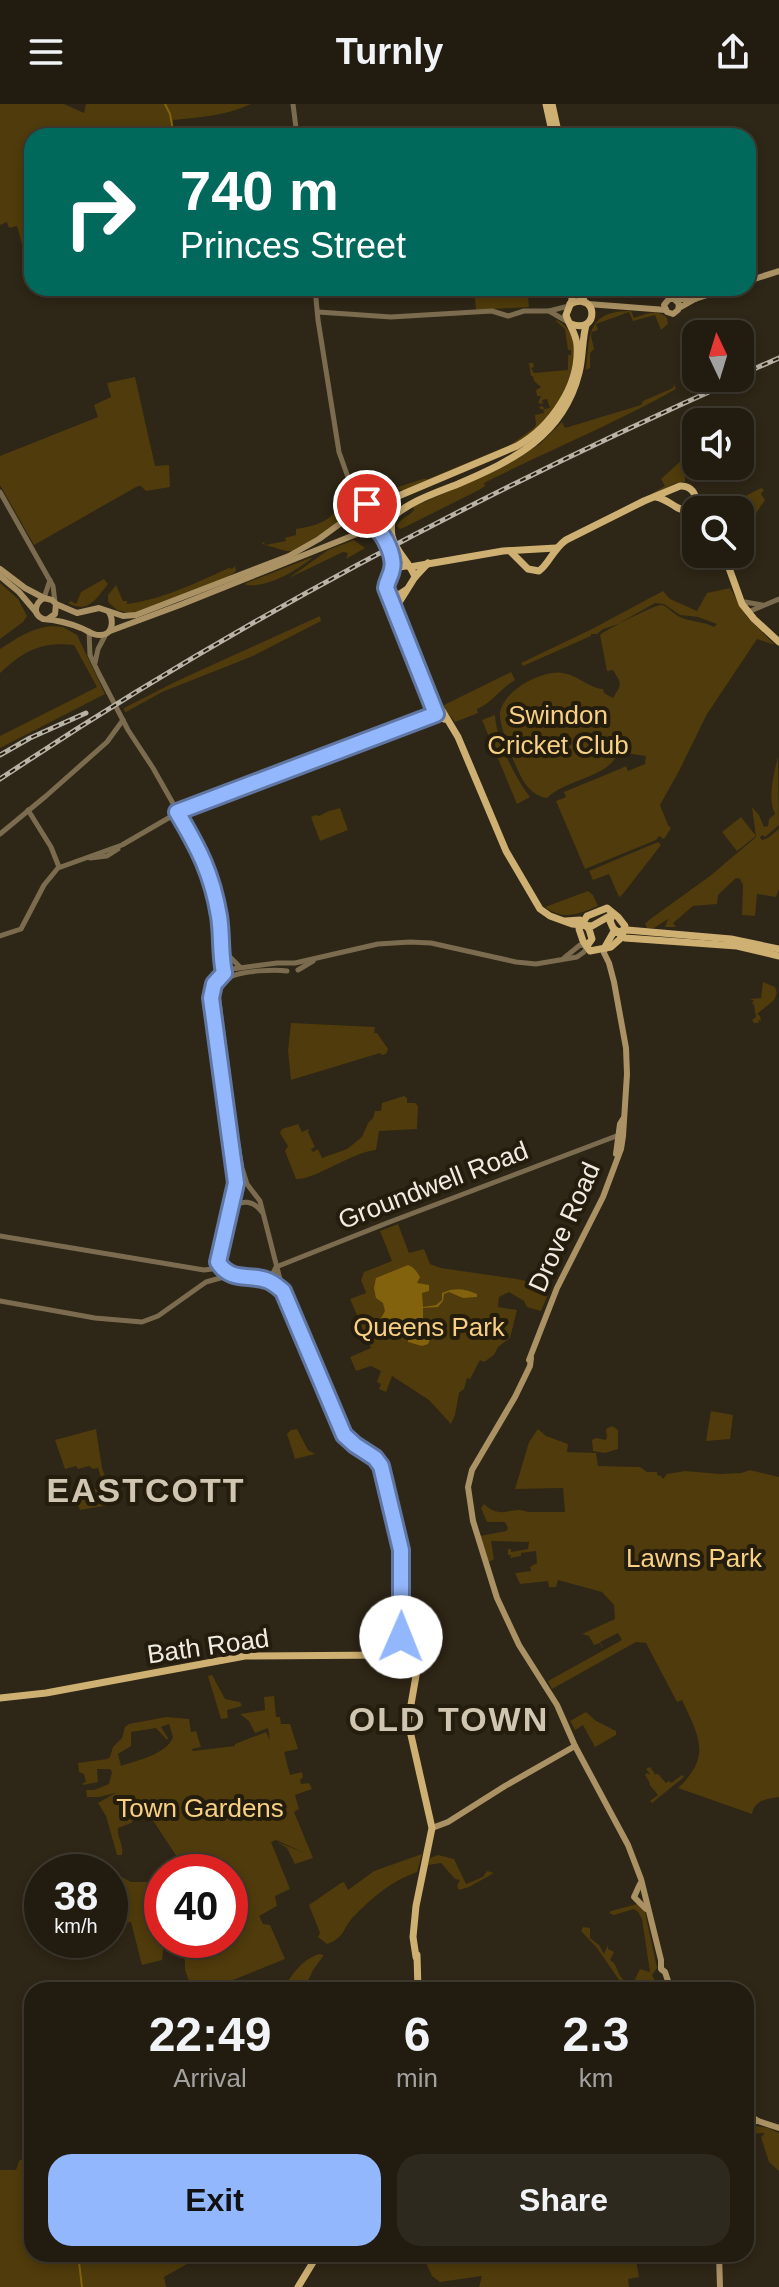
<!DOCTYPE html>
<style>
:root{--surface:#221c10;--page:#2e291e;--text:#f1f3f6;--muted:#a2a19f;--line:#3f3a30;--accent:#93b7fd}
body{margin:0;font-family:Arial,sans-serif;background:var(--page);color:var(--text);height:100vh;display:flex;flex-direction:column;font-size:30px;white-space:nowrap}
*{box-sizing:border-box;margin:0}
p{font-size:26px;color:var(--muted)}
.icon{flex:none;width:44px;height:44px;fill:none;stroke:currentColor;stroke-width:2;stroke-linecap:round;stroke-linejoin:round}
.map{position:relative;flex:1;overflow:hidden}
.side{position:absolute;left:24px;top:1878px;width:730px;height:280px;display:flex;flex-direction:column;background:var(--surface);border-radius:24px;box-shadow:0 4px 12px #0003,0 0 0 2px var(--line)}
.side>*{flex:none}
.guide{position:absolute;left:24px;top:24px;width:732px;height:168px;border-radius:24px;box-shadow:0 4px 12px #0003,0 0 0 2px var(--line);background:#00695c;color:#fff;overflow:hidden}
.needle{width:52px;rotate:356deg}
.fabs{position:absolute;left:682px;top:216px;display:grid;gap:16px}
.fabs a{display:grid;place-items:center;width:72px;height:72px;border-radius:16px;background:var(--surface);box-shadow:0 4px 12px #0003,0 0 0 2px var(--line);font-size:40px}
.speed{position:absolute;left:24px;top:1750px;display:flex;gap:16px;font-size:40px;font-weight:700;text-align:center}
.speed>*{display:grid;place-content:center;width:104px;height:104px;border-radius:50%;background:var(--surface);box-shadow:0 4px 12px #0003,0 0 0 2px var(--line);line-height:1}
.speed small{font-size:20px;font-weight:400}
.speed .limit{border:12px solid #d22;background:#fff;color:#111}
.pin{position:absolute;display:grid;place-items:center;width:68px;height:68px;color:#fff;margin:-34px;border:4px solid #fff;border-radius:50%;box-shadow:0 2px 8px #0007}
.me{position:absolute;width:88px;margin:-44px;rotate:1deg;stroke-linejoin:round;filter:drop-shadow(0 0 6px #0008)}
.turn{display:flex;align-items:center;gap:28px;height:168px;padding:0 24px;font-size:36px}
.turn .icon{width:104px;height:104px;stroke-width:2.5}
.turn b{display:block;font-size:56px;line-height:68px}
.eta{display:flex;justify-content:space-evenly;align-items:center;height:136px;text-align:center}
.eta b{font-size:48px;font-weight:800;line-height:56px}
.primary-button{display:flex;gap:16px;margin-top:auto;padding:16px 24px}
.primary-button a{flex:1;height:92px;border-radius:24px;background:var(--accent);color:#111;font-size:32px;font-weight:800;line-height:92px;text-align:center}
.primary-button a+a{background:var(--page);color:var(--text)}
header{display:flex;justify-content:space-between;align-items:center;height:104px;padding:0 24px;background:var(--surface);font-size:36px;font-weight:800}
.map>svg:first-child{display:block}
.green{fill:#4f3b0b;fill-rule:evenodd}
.water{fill:#83620d}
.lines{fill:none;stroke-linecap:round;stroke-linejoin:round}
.stream{stroke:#83620d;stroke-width:2}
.tertiary{stroke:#7b6c4f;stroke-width:5}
.secondary{stroke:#aa9264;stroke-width:6}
.primary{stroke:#cfb073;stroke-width:7}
.rail-casing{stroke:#b9b3a7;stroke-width:5}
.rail{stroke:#241d0d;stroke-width:2;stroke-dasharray:6;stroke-linecap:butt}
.route-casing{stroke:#6077a4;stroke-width:20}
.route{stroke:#93b7fd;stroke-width:14}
.labels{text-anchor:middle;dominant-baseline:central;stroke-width:8;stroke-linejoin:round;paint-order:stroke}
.park-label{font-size:26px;fill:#f7d083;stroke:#241d0d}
.street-label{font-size:26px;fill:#f1ece2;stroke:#241d0d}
.district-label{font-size:34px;font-weight:bold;letter-spacing:2px;fill:#cfc5b1;stroke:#241d0d}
</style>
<header><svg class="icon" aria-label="menu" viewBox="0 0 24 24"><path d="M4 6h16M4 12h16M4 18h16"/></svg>Turnly<svg class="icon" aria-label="share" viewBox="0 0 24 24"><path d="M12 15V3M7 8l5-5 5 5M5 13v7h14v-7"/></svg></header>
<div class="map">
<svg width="779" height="2183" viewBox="0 0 779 2183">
<rect width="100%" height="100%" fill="#2e2616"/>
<!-- green -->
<g class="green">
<path d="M0,0H64L84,9L86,0H251C225,12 201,13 173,16V32H88L86,28L65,30L64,32H32V137L22,140L17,122L9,124L7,118L0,121Z"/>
<path d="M451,184H527L529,203L476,206L474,184L451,186Z"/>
<path d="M631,207L634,214C646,210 658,204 667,214L668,220L661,226L655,211L633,217L629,208L596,220L598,226L592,228L591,232L594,245L590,249V264L586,266C590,231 586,207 631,207Z"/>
<path d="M557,216C571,224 575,236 574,252C570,285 552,315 525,334C510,344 490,350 474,357C452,367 429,376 406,386C389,386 380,390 363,380L361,377L363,375L365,378L392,385L423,375H428L510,341L534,324L536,321L535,311L544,309L543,305H540L539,303L543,302L544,305L550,304L547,295L542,296L543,300L538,299L541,292H537L536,286L541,283L534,277L533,272H531L529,259H533L534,263L531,264L534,269L568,266V251H571V246H568L565,225L556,217Z"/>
<path d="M135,273L155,362L169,361L170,383L146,387L141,382H138L34,441L0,381V352L98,313L94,301L111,293L107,279Z"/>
<path d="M674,280L676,285C614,320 547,347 484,379L485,382L479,386L405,423L400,425L397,422C401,413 409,413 414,406L413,403L505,362L540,340L562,318L565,324L641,301L643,297L673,284Z"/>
<path d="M692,347L696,350V354L685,365V378C674,376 663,388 651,390L665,382L661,375Z"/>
<path d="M761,384L764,386L761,390L765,396L749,420L737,403L741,400L738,396Z"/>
<path d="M341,391H347L348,394L342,415L321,431L294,447H286L262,440L264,438L265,441L286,437L285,434L296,431V425C317,422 340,415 341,391Z"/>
<path d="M354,436L365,444L346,455L348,449L343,448L289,474L328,446Z"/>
<path d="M310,454H312C296,467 267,484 246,481V479Z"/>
<path d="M235,462L236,467C218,483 157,500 132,510L117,506L108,498V491L116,481L123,497H127V500C164,495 195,479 229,464L232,465Z"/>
<path d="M104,475L108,480C96,495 88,510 68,499L71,497L76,500L81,488Z"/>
<path d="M0,479L18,495L27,512L23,518L0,535Z"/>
<path d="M730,484L747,513L775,541L757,535L707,610L679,667L660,701L668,721L671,724L664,735L659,732L656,736L585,765L556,697L566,693L564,688L622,664L626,662L628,667L645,660L646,652L618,648C611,673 566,675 547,694C539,693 533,689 527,682C518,672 498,621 500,608C504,588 533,572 551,569C574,565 586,584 603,585L604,589L613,594C622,579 622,581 613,566L607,567L600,531C605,526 656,500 662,501C668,503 673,509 678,512C689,518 703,517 714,523L717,520L698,513L680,511L664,500L655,499L618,520L603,525L597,530H591V532L523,562L521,559L592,525L663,487L670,495L697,507L707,489Z"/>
<path d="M320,512L321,517L253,552L162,588L126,608L124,607V604L177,577Z"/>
<path d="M51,522L63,523L77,531L105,590L0,644V632L97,583L74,541C42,537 23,547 0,569V545C16,535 31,524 51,522Z"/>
<path d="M511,568L515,576C501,584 492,599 477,605L478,609L455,618L442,602Z"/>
<path d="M495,611C496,635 515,674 530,693L517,700L482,616Z"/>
<path d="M778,652L779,721L765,733L763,731L760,733L762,736L768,734L779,725V785L776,793L757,790L755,812L742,811L743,781L740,775L736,774L718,791L717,800L693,802L673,819L676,823H665L668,815L654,824H647L645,820L649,816L710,772L756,733L752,703L759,711L764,723L768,722L769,715L775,710C767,693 774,671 778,652Z"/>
<path d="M340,704L348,726L320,737L311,713L316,711L319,712L329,707Z"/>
<path d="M741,713L756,732L737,747L722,728Z"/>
<path d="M658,738L661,741L622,791L619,793L609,770L593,776L589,767Z"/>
<path d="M588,787L593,791L598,802C578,810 564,817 545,803Z"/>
<path d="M763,878L775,883L777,889L774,896L757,910L760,912L761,917L765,918L758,916L759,919H754L752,916L756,913L754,901L752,899L754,897L750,895L761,894Z"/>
<path d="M291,919L375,923L374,929H377L388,945L386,950L382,951L380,949L291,976L288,947Z"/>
<path d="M404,992L407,994V999H415L418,1002L417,1025L379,1027L376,1046C350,1049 315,1076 296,1075L285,1047L288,1042L280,1029L282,1025L298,1020L302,1028L309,1025L308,1028L315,1043L311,1045L313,1048L318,1045L322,1054L347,1045L362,1033L368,1019L373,1014L375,1007H381L382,999Z"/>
<path d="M398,1120L409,1149L424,1145L430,1160L441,1164L517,1175L551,1183L541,1207L527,1203L524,1197L509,1188L499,1193L498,1203L517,1206L510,1234L498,1243L494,1251L484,1258L480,1256L470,1275L467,1274L464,1285L459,1289L455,1311L451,1320L429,1296L392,1272L386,1288L379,1285L381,1280L377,1278L381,1267L371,1262L356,1267L350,1253L371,1244L350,1195L366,1189L361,1176L364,1168L392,1157L380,1127Z"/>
<path d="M711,1307L733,1311L730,1335L706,1337Z"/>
<path d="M612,1322L618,1326V1345L605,1349L593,1347L592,1336L596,1334L605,1336L607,1334L606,1325Z"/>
<path d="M96,1325L102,1364L115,1400L80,1406L76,1395L88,1391L87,1387L104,1383L98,1364L93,1365L89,1362L78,1365L76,1362L65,1365L55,1336Z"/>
<path d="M297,1325L308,1346L315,1350L295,1355L287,1330L291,1326Z"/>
<path d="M538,1325L546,1332L568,1340L567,1348L596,1349L598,1362L640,1363L647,1368H657V1371L661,1372L663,1375L667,1370L685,1367L720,1370L741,1369L750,1366L779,1373V1693C766,1695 755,1696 752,1710L678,1684C712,1652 699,1633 682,1596L677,1598L646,1539L636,1538L552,1585L548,1577L622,1536L618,1529L600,1538L603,1543L600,1545L602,1543L600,1539L594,1541L589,1532L582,1530L615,1515L614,1501L602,1488L558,1476L556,1483H549L548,1477L520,1480L515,1469L531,1467L530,1463L537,1459L536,1447L521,1449V1452L510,1454L511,1451H508V1445H511V1448L528,1445L529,1438L491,1437L494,1455L489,1458L488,1456L480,1432L506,1427L508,1424L505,1418H487L481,1404L484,1400C503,1417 510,1401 528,1408H565L563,1384L515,1385L529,1338Z"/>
<path d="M212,1571L225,1595L240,1598L242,1602L227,1606L228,1614L221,1615L208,1572Z"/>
<path d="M274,1592L276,1613H280L281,1620H290L298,1645L284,1648L290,1671L302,1668L303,1673L300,1676L301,1680L309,1679L312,1685L295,1691L299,1705L294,1708L313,1754L295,1760L287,1744L277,1738L305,1749L276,1736L271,1738L290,1785L275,1792L277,1802L259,1812L263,1820L270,1821L285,1855L213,1884L192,1886L185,1866V1856L181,1848L180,1836H230V1768H187L142,1700L136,1703L137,1713L131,1719L118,1724C117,1734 124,1741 122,1751H117L106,1712L98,1699L115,1689L99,1693H87L86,1686H94L109,1680L112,1668L110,1665H97L98,1678L83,1681V1679L86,1678L84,1670L79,1668L78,1659L107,1655L110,1653L113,1643L122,1634L125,1623L129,1620L166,1613L189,1615L191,1628L196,1627L201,1643L192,1645L193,1647L235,1642V1640L266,1628L270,1636L268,1624L255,1629L249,1617L240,1610L265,1606L264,1593ZM169,1620L173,1633C167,1650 138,1656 121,1662L118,1650L131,1642V1628L156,1624L167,1636L168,1634L161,1623Z"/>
<path d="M586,1608L596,1617L616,1627V1631L595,1643L583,1621L575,1626L570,1617Z"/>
<path d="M650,1663L655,1670L652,1671L658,1670L666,1679L669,1677L671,1679L682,1671L684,1673L652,1699L650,1697L658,1691L649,1680L650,1679L645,1671L647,1669L651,1671L646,1665Z"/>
<path d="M422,1750L417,1768C390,1778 374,1792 353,1813C342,1826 344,1834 327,1840L318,1833L320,1829L309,1801L341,1779L344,1778L348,1786L374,1767Z"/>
<path d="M438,1751L454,1755L466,1780L483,1773L487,1767L494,1769L469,1783L459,1786L457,1782L460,1776L455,1775L441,1759L428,1761L430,1754Z"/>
<path d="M111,1770H116L131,1778H150L154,1781L164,1840L162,1856L142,1861L131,1818L113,1822L110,1802L126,1798L122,1788L110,1786Z"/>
<path d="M637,1800L645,1808L657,1864L652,1871L656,1879L661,1880L664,1886H639L647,1881L644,1877L626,1886L597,1844L581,1827L583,1823L590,1824V1834L599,1841L604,1850L608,1841V1845L614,1848L610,1856C619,1861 616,1871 625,1877H634L640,1865L650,1868L642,1815L638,1808L634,1805L614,1811L609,1809L611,1807Z"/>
<path d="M319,1850L324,1851L313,1866L304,1886H282C292,1871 301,1856 319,1850Z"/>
<path d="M756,2022L768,2024L779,2029V2067L769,2058L761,2033L765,2029L746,2030V2024Z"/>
<path d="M32,2049V2150H210L213,2154L210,2156L201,2152L164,2173L166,2183H0V2066H16L19,2057Z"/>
<path d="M422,2150H635L639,2173L628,2175L629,2183H479L482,2172L440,2178L432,2172Z"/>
</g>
<!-- water -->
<path class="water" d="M408,1161C414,1163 417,1168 420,1173L417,1179L429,1181V1187L422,1189L423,1203L436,1201L442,1196V1189C456,1183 464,1185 477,1190V1193L463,1194L449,1188L444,1190L443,1197L438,1203L423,1204V1214L437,1220L428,1240L422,1242L408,1238V1234C399,1237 393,1224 383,1224L380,1216L385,1207L383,1199L376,1194L374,1184L376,1174Z"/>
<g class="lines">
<!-- stream -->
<g class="stream">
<path d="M165,0L170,10L174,32"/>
<path d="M78,2150L82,2183"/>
</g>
<!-- tertiary -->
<g class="tertiary">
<path d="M293,0L297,32"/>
<path d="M315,184L318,216L339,348L349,376L369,390L373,396"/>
<path d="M549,207L568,218"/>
<path d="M318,208L391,213L492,207L508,212L524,207H549L569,202"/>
<path d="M0,388L53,482L55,498"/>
<path d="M44,494L50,476"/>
<path d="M745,498L762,501"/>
<path d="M748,508L779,495"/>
<path d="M89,527L90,551L99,570L128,626L153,664L201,749L216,797L223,843L230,868"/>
<path d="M95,559L98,545L106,530"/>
<path d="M28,706L51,743L59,763"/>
<path d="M0,730L46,692L107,638L123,616"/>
<path d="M90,754L107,752L118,745"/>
<path d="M0,832L21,825L44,781L58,764L122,741L184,705L436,610"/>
<path d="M224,847L240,863"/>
<path d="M222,850L224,869"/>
<path d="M564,854L580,841L586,842"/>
<path d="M298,866L313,857"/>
<path d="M287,867C275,865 243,867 232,872C226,876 222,882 218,888L232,1008L242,1064L247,1080L260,1097L283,1187L344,1331L355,1341L377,1356L383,1369L401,1447V1548"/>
<path d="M230,1105C242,1095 253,1096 262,1108"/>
<path d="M0,1132L204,1166L212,1165L218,1158"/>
<path d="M218,1158L236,1079L211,894L216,877L224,869L232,865L277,859H295L378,840L410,838L431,839L516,858L536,860L577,853L584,848L587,842"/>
<path d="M218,1158C231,1180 246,1170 266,1176C272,1178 277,1182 283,1187"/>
<path d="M262,1175L272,1171L276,1163L387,1119L619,1031"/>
<path d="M0,1197L95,1214L142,1218L158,1212L206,1178L231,1171"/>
</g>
<!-- secondary -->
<g class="secondary">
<path d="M748,177L779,167"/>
<path d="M675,196L679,200L678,206L673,210L667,208L664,201L669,195H695"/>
<path d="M588,200L666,206"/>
<path d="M679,204L695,195L728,184"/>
<path d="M0,465L25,484L44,494"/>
<path d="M0,472L19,488L36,508"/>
<path d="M56,500L77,509L99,504L123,512L136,511L289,452L319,435L367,400"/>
<path d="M48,515L55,510L56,500L52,496L44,494C35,499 32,510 43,515C56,516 69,519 81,524C87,526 92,531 99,531C113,532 114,517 109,508"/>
<path d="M110,527L180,501L374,423"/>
<path d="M616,1050L620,1020L623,1015"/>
<path d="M531,1254L530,1262L515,1293L472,1366L468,1383L473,1417L497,1494L519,1541L557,1601L575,1642L628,1741L641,1775L661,1856V1865L665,1868L671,1886"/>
<path d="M529,1256L557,1184L603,1093L621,1045L623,1032L627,970L626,944L614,878L609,859L604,849L605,843"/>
<path d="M432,1724L448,1718L505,1682L575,1642"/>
<path d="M640,1780L634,1793L646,1805"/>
<path d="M746,2009L758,2017L779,2024"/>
<path d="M746,2018L758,2017"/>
<path d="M719,2150L720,2183"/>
</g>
<!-- primary -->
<g class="primary">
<path d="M546,0L553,32"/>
<path d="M552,0L559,32"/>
<path d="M581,184L584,198"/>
<path d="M570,200C598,186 600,231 571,220"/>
<path d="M656,393C666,395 670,400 678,404C684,407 690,406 696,410"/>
<path d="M383,396C398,405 389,417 392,432C396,449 410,458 415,473"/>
<path d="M393,413C410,397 436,389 458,380C513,356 563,333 579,269C583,253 582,236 586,221"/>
<path d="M392,415L382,423L371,422L365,415L366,403L373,396L396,393L517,342C551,323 580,281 577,241C576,229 569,221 566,211L572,196V184"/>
<path d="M375,423C385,437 392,450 392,468"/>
<path d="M510,447L528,465L539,467C549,460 553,445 566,436L644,397L680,382C695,381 696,395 700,406"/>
<path d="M724,450L742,500L754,515L779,538"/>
<path d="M410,463L503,447L556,444"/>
<path d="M406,486L400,490L392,491C379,478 393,461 408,462"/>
<path d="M390,490L407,541L436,610L444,615"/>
<path d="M395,505L415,473L428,459"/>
<path d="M430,594L443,608L458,633L506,747L540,805L550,812L572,820L592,822L613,810"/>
<path d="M607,804L618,813L625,822L620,835L611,843L590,847L583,837L579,825L587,812Z"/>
<path d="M612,812L610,817L613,824L625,834L737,842L779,852"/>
<path d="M566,817L580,816L589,825L592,835L587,842"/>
<path d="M605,843L613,829L627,826L731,835L779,845"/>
<path d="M0,1594L46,1589L245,1552L389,1551L401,1548L415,1552L418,1560L408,1618L432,1724L416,1802L413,1833L416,1853"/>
<path d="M417,1851L418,1886"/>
<path d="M298,2183L318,2150"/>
</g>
<!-- rail casing -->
<g class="rail-casing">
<g id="rail">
<path d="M740,271L779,254"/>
<path d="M0,651L30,634L86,609"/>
<path d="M0,675C234,519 483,388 740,274"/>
</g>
</g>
<!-- rail -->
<use href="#rail" class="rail"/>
</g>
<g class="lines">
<!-- route casing -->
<g class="route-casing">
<path id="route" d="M367,400L364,406L365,415C368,419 372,421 375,423C385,431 395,453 392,465C391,472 387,476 386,484L436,610L177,708C199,745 212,770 219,812C222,831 220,850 224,869L214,880L211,894L236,1079L218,1158C230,1178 248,1170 266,1176C273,1178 278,1183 283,1187L344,1331L355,1341L375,1354L381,1362L401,1446V1533"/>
</g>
<!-- route -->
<use href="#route" class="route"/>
</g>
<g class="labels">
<!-- park labels -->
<g class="park-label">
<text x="558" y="611">Swindon<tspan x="558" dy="30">Cricket Club</tspan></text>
<text x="429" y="1223">Queens Park</text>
<text x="694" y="1454">Lawns Park</text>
<text x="200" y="1704">Town Gardens</text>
</g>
<!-- street labels -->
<g class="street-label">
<text transform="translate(433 1081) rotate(-21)">Groundwell Road</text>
<text transform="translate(564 1123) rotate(-66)">Drove Road</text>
<text transform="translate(208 1542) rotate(-8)">Bath Road</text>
</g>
<!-- district labels -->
<g class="district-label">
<text x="146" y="1386">EASTCOTT</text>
<text x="449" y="1615">OLD TOWN</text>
</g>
</g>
</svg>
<div class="fabs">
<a><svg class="needle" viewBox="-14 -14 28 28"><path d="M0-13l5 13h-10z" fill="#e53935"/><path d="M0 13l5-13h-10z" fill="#a2a19f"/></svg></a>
<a><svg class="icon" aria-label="sound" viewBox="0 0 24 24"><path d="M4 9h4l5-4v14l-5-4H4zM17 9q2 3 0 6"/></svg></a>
<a><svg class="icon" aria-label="search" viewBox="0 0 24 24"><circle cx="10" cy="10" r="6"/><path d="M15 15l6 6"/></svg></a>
</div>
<div class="speed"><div>38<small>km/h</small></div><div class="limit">40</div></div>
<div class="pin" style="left:367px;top:400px;background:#d93025"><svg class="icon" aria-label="arrive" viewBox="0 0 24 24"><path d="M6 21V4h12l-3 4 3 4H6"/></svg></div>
<svg class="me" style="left:401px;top:1533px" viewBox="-20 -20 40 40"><circle r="19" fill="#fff"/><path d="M0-13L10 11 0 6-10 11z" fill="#93b7fd"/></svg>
<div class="guide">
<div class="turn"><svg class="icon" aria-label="right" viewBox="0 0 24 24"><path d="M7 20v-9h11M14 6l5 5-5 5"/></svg><div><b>740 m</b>Princes Street</div></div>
</div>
<section class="side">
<div class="eta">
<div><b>22:49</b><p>Arrival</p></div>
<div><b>6</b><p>min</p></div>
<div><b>2.3</b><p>km</p></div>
</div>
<div class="primary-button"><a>Exit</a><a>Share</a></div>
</section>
</div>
